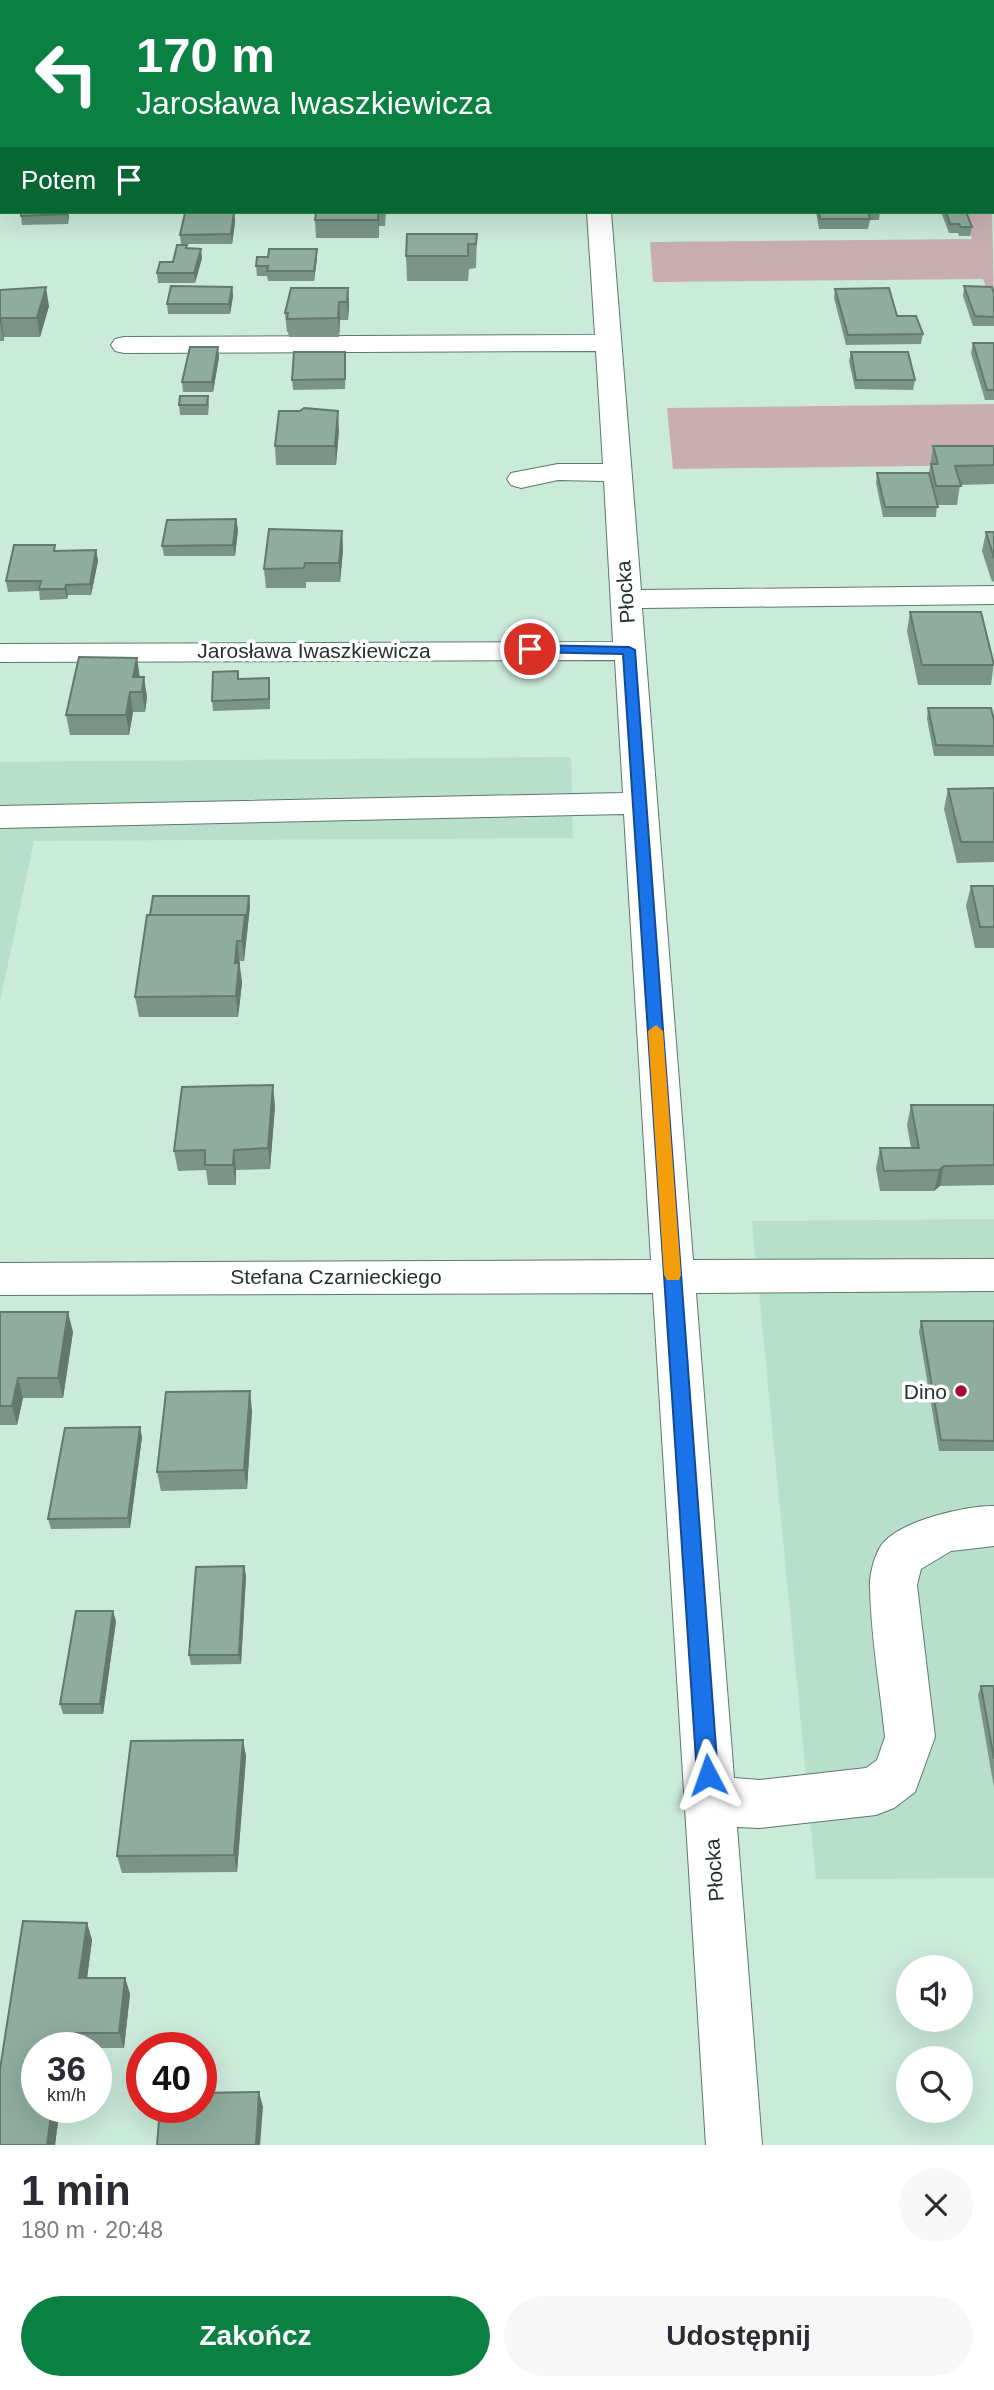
<!DOCTYPE html>
<html lang="pl">
<meta charset="utf-8">
<style>
:root{--surface:#fff;--page:#f7f7f7;--text:#2b2b33;--muted:#7c7c81;--accent:#0b8043}
body{margin:0;font-family:Arial,sans-serif;background:var(--page);color:var(--text);height:100vh;display:flex;flex-direction:column;font-size:26px;white-space:nowrap}
*{box-sizing:border-box;margin:0}
p{font-size:23px;color:var(--muted)}
.icon{flex:none;width:38px;height:38px;fill:none;stroke:currentColor;stroke-width:2;stroke-linecap:round;stroke-linejoin:round}
.map{position:relative;height:2145px;overflow:hidden}
.panel{display:flex;flex-direction:column;background:var(--surface);flex:1}
.panel>*{flex:none}
.hud{position:absolute;left:0px;top:0px;width:994px;height:214px;box-shadow:0 7px 28px #0002;background:#0b8043;color:#fff;overflow:hidden}
.controls{position:absolute;left:896px;top:1955px;display:grid;gap:14px}
.controls a{display:grid;place-items:center;width:77px;height:77px;border-radius:50%;background:var(--surface);box-shadow:0 7px 28px #0002;font-size:35px}
.speed{position:absolute;left:21px;top:2032px;display:flex;gap:14px;font-size:35px;font-weight:700;text-align:center}
.speed>*{display:grid;place-content:center;width:91px;height:91px;border-radius:50%;background:var(--surface);box-shadow:0 7px 28px #0002;line-height:1}
.speed small{font-size:18px;font-weight:400}
.speed .limit{border:10px solid #d22;background:#fff;color:#111}
.pin{position:absolute;display:grid;place-items:center;width:60px;height:60px;color:#fff;margin:-30px;border:4px solid #fff;border-radius:50%;box-shadow:0 2px 7px #0007}
.me{position:absolute;width:77px;margin:-38px;rotate:356deg;stroke-linejoin:round;filter:drop-shadow(0 0 5px #0008)}
.turn{display:flex;align-items:center;gap:24px;height:147px;padding:0 21px;font-size:32px}
.turn .icon{width:91px;height:91px;stroke-width:2.5}
.turn b{display:block;font-size:49px;line-height:60px}
.then{display:flex;align-items:center;height:66px;padding:0 21px;background:#0003;gap:14px;font-size:26px}
.round{display:grid;place-items:center;flex:none;width:74px;height:74px;border-radius:37px;background:var(--page)}
.summary{display:flex;align-items:center;justify-content:space-between;height:119px;padding:0 21px}
h1{font-size:42px;font-weight:700;line-height:52px}
.cta{display:flex;gap:14px;margin-top:auto;padding:14px 21px}
.cta a{flex:1;height:80px;border-radius:42px;background:var(--accent);color:#fff;font-size:28px;font-weight:700;line-height:80px;text-align:center}
.cta a+a{background:var(--page);color:var(--text)}
.map>svg:first-child{display:block}
.built{fill:#b7dfcc}
.green{fill:#c8aeb0}
.lines{fill:none;stroke-linecap:round;stroke-linejoin:round}
.minor-casing{stroke:#5c796b;stroke-width:2}
.minor{fill:#fff;fill-rule:evenodd}
.wall{fill:#7a9588}
.shaded-wall{fill:#63796f}
.building{fill:#8ead9e;stroke:#63796f;stroke-width:2}
.route{fill:#1a73e8;stroke:#114b97;stroke-width:2}
.slow{fill:#f59e0b}
.poi-dot{fill:#a50b37;stroke:#fff;stroke-width:2.5}
.labels{text-anchor:middle;dominant-baseline:central;stroke-width:7;stroke-linejoin:round;paint-order:stroke}
.street-label{font-size:21px;fill:#25322c;stroke:#fff}
.poi-label{font-size:21px;fill:#25322c;stroke:#fff;text-anchor:end}
</style>
<div class="map">
<svg width="994" height="2145" viewBox="0 0 994 2145">
<rect width="100%" height="100%" fill="#caeada"/>
<!-- built -->
<g class="built">
<path d="M571,757L573,838L34,841L0,1001V762Z"/>
<path d="M994,1219V1878L816,1879L752,1221Z"/>
</g>
<!-- green -->
<g class="green">
<path d="M992,206L994,308L983,279L653,282L650,242L972,239L962,212H992Z"/>
<path d="M994,404V465L673,469L667,408Z"/>
</g>
<g class="lines">
<!-- minor casing -->
<g class="minor-casing">
<g id="minor">
<rect x="575" y="0" width="20" height="2"/>
<rect x="0" y="144" width="2" height="14"/>
<path d="M587,212H611L641,590L994,586V604L642,608L693,1260L994,1259V1291L696,1293L734,1778L760,1780L866,1768L877,1760L885,1737C880,1688 871,1637 870,1588C869,1576 875,1551 884,1542C904,1520 965,1506 994,1506V1546L951,1551L921,1569L917,1585L935,1737L915,1792L894,1808L876,1815L760,1828L737,1827L762,2145H706L653,1293L0,1295V1263L651,1260L624,814L0,828V806L623,793L615,660L0,662V644L613,642L604,481L558,480L521,488L511,485L507,479L511,473L558,464H603L596,351L124,353L115,351L111,345L115,339L124,337L595,335Z"/>
</g>
</g>
<!-- minor -->
<use href="#minor" class="minor"/>
</g>
<!-- wall -->
<g class="wall">
<path d="M964,0H994V75H992V2H964Z"/>
<path d="M21,212H69L68,224L22,225L21,216Z"/>
<path d="M316,212H386L385,226H379V238H316L315,220Z"/>
<path d="M816,212H880L879,220H870L868,229H819Z"/>
<path d="M941,212H966L972,227L970,236H959L958,233H949Z"/>
<path d="M234,213L235,222L232,244H181L180,235Z"/>
<path d="M477,234L476,268L469,269L468,281H407L406,256Z"/>
<path d="M187,245V248L202,258L195,283H158L157,273L173,262Z"/>
<path d="M317,249V258L314,281H268L267,276H257L256,266L268,257Z"/>
<path d="M964,286L994,294V326H973L963,296Z"/>
<path d="M232,287L233,296L230,314H168L167,304Z"/>
<path d="M348,288L349,306L348,320H340L339,337H289L288,332H287L285,313Z"/>
<path d="M835,289L897,316L923,334L921,344L846,345L834,298Z"/>
<path d="M0,290L49,306L40,337H4V341H0Z"/>
<path d="M973,343H994V400H985L971,353Z"/>
<path d="M851,352L915,380L913,390L855,389L849,361Z"/>
<path d="M219,357L213,392H183L182,382Z"/>
<path d="M346,362L345,389L293,390L292,380Z"/>
<path d="M208,396L209,406L208,415H180L179,405Z"/>
<path d="M300,411L339,430L336,465H276L275,446Z"/>
<path d="M933,446H994V484L960,485L957,505H937L936,517H883L876,483L877,473H929Z"/>
<path d="M236,519L238,530L235,556H164L162,546Z"/>
<path d="M342,531L343,550L340,582H306V588H266L264,569Z"/>
<path d="M986,532H994V581L992,582L982,551Z"/>
<path d="M96,550L98,561L91,595H68L67,599L40,600L39,591L8,592L6,581L56,551Z"/>
<path d="M910,612L994,663L991,685H918L907,631Z"/>
<path d="M238,671L239,679L270,689V709L213,711L212,701Z"/>
<path d="M140,677L147,697L145,712H133L129,735H70L66,715Z"/>
<path d="M928,708L994,720V756H934L927,719Z"/>
<path d="M994,788V862L957,863L944,809L948,789Z"/>
<path d="M971,886H994V948H975L966,906Z"/>
<path d="M249,896L250,906L244,961H239V963L242,983L238,1017H139L135,997Z"/>
<path d="M911,1105H994V1185L940,1186L934,1191H880L876,1168L880,1148H911L907,1125Z"/>
<path d="M275,1106L270,1169L236,1170V1185H208L206,1170L178,1171L174,1151Z"/>
<path d="M0,1312L73,1332L63,1398H23L17,1425H0Z"/>
<path d="M921,1321H994V1451H939L919,1332Z"/>
<path d="M252,1411L247,1489L161,1491L157,1472Z"/>
<path d="M142,1437L130,1528L51,1529L48,1519Z"/>
<path d="M244,1566L246,1576L241,1664L191,1665L189,1655Z"/>
<path d="M116,1621L103,1714H63L60,1704Z"/>
<path d="M981,1686H994V1788L978,1695Z"/>
<path d="M243,1740L246,1757L237,1872L122,1873L117,1856Z"/>
<path d="M23,1921L87,1923L92,1940L87,1978H125L130,1994L124,2048H37V2107H60L55,2145H0V2069Z"/>
</g>
<!-- shaded-wall -->
<g class="shaded-wall">
<path d="M67,212H69V215L68,224Z"/>
<path d="M379,212V238L378,220Z"/>
<path d="M234,213L235,222L232,244L231,234Z"/>
<path d="M201,249L202,258L195,283L194,273Z"/>
<path d="M317,249V258L314,281V271Z"/>
<path d="M46,287L49,306L40,337L37,318Z"/>
<path d="M232,287L233,296L230,314L229,304Z"/>
<path d="M348,288L349,306L348,320L347,302Z"/>
<path d="M339,302L340,320L339,337L338,318Z"/>
<path d="M1,318L4,337V341L0,322Z"/>
<path d="M218,347L219,357L213,392L212,382Z"/>
<path d="M338,411L339,430L336,465L335,446Z"/>
<path d="M236,519L238,530L235,556L233,545Z"/>
<path d="M342,531L343,550L340,582L339,563Z"/>
<path d="M96,550L98,561L91,595L90,584Z"/>
<path d="M66,585L68,595L67,599L65,589Z"/>
<path d="M137,658L140,678L133,677Z"/>
<path d="M144,677L147,697L145,712L142,692Z"/>
<path d="M130,692L133,712L129,735L126,715Z"/>
<path d="M249,896L250,906L244,961L242,941L245,915Z"/>
<path d="M237,941L242,983L238,1017L236,996L235,963Z"/>
<path d="M273,1085L275,1106L270,1169L268,1148Z"/>
<path d="M234,1150L236,1170V1185L233,1165Z"/>
<path d="M944,1166L940,1186L934,1191L939,1170Z"/>
<path d="M68,1312L73,1332L63,1398L58,1378Z"/>
<path d="M18,1378L23,1398L17,1425L12,1406Z"/>
<path d="M250,1391L252,1411L247,1489L244,1470Z"/>
<path d="M140,1427L142,1437L130,1528L128,1518Z"/>
<path d="M244,1566L246,1576L241,1664L239,1655Z"/>
<path d="M113,1611L116,1621L103,1714L100,1704Z"/>
<path d="M243,1740L246,1757L237,1872L234,1855Z"/>
<path d="M87,1923L92,1940L85,1994L79,1978Z"/>
<path d="M125,1978L130,1994L124,2048L119,2033Z"/>
<path d="M76,2033L81,2048H74Z"/>
<path d="M259,2092L263,2107L260,2145H256Z"/>
<path d="M52,2107H60L55,2145H47Z"/>
</g>
<!-- building -->
<g class="building">
<rect x="265" y="0" width="22" height="2"/>
<rect x="350" y="0" width="44" height="2"/>
<path d="M965,0H994V52H992V2H965Z"/>
<path d="M21,212H67V214L21,216Z"/>
<path d="M316,212H378V220H315Z"/>
<path d="M819,212H868L870,219H820Z"/>
<path d="M946,212H966L972,227H961L959,224H950Z"/>
<path d="M185,213H234L231,234L180,235Z"/>
<path d="M407,234H477L476,244H468V256H406Z"/>
<path d="M177,245H187L186,248L201,249L194,273H157L160,262H173Z"/>
<path d="M269,249H317L314,271H267L268,266H256L257,257H268Z"/>
<path d="M171,286L232,287L229,304H167Z"/>
<path d="M964,286L992,287L994,294V317L975,316Z"/>
<path d="M46,287L37,318H1L0,322V290Z"/>
<path d="M291,288H348L347,302H339L338,318L287,319L288,313H285Z"/>
<path d="M889,288L897,316H916L923,334L848,335L835,289Z"/>
<path d="M973,343H994V390H987Z"/>
<path d="M190,347H218L212,382H182Z"/>
<path d="M294,352H345V379L292,380Z"/>
<path d="M851,352H908L915,380H856Z"/>
<path d="M180,396H208L207,405H179Z"/>
<path d="M304,408L338,411L335,446H275L279,411H300Z"/>
<path d="M933,446H994V465L955,466L961,486H936L931,464H938Z"/>
<path d="M877,473H929L938,507H885Z"/>
<path d="M236,519L233,545L162,546L167,520Z"/>
<path d="M269,529L342,531L339,563H305L304,568L264,569Z"/>
<path d="M986,532H994V558Z"/>
<path d="M14,545H55L54,551L96,550L90,584L66,585L65,589H39L41,581H6Z"/>
<path d="M910,612H981L994,665H922Z"/>
<path d="M79,657L137,658L133,677H144L142,692H130L126,715H66Z"/>
<path d="M238,671V679L269,678V699L212,701L213,672Z"/>
<path d="M928,708H991L994,720V746L936,745Z"/>
<path d="M994,788V842H961L948,789Z"/>
<path d="M971,886H994V927H980Z"/>
<path d="M153,896H249L246,924L245,915H150Z"/>
<path d="M147,915H245L242,941H237L235,963H239L236,996L135,997Z"/>
<path d="M273,1085L268,1148L234,1150L233,1165H205V1150L174,1151L182,1087Z"/>
<path d="M911,1105H994V1165L944,1166L939,1170L884,1171L880,1148H919Z"/>
<path d="M0,1312H68L58,1378H18L12,1406H0Z"/>
<path d="M921,1321H994V1441L941,1440Z"/>
<path d="M250,1391L244,1470L157,1472L166,1392Z"/>
<path d="M140,1427L128,1518L48,1519L65,1428Z"/>
<path d="M244,1566L239,1655H189L196,1567Z"/>
<path d="M76,1611H113L100,1704H60Z"/>
<path d="M981,1686H994V1759Z"/>
<path d="M243,1740L234,1855L117,1856L131,1741Z"/>
<path d="M23,1921L87,1923L79,1978H125L119,2033H76L74,2048H37V2107H52L47,2145H0V2069Z"/>
<path d="M259,2092L256,2145H157L160,2107H201V2093Z"/>
</g>
<!-- route -->
<path class="route" d="M530,645L629,647L635,650L718,1775L715,1782L708,1785L700,1782L697,1775L623,654L525,652L523,649Z"/>
<!-- slow -->
<path class="slow" d="M656,1025L663,1031L681,1275L679,1280H667L664,1275L648,1031Z"/>
<!-- markers -->
<circle class="poi-dot" cx="961" cy="1391" r="7"/>
<g class="labels">
<!-- street labels -->
<g class="street-label">
<text transform="translate(625 592) rotate(-94)">Płocka</text>
<text x="314" y="650">Jarosława Iwaszkiewicza</text>
<text x="336" y="1276">Stefana Czarnieckiego</text>
<text transform="translate(714 1870) rotate(-94)">Płocka</text>
</g>
<!-- poi labels -->
<g class="poi-label">
<text x="947" y="1391">Dino</text>
</g>
</g>
</svg>
<div class="controls">
<a><svg class="icon" aria-label="sound" viewBox="0 0 24 24"><path d="M4 9h4l5-4v14l-5-4H4zM17 9q2 3 0 6"/></svg></a>
<a><svg class="icon" aria-label="search" viewBox="0 0 24 24"><circle cx="10" cy="10" r="6"/><path d="M15 15l6 6"/></svg></a>
</div>
<div class="speed"><div>36<small>km/h</small></div><div class="limit">40</div></div>
<div class="pin" style="left:530px;top:649px;background:#d93025"><svg class="icon" aria-label="arrive" viewBox="0 0 24 24"><path d="M6 21V4h12l-3 4 3 4H6"/></svg></div>
<svg class="me" style="left:708px;top:1775px" viewBox="-20 -20 40 40"><path d="M0-17L14 15 0 8-14 15z" fill="#1a73e8" stroke="#fff" stroke-width="4"/></svg>
<div class="hud">
<div class="turn"><svg class="icon" aria-label="left" viewBox="0 0 24 24"><path d="M17 20v-9H6M10 6l-5 5 5 5"/></svg><div><b>170 m</b>Jarosława Iwaszkiewicza</div></div>
<div class="then">Potem<svg class="icon" aria-label="arrive" viewBox="0 0 24 24"><path d="M6 21V4h12l-3 4 3 4H6"/></svg></div>
</div>
</div>
<section class="panel">
<div class="summary"><div><h1>1 min</h1><p>180 m · 20:48</p></div><a class="round"><svg class="icon" aria-label="close" viewBox="0 0 24 24"><path d="M6 6l12 12M18 6L6 18"/></svg></a></div>
<div class="cta"><a>Zakończ</a><a>Udostępnij</a></div>
</section>
